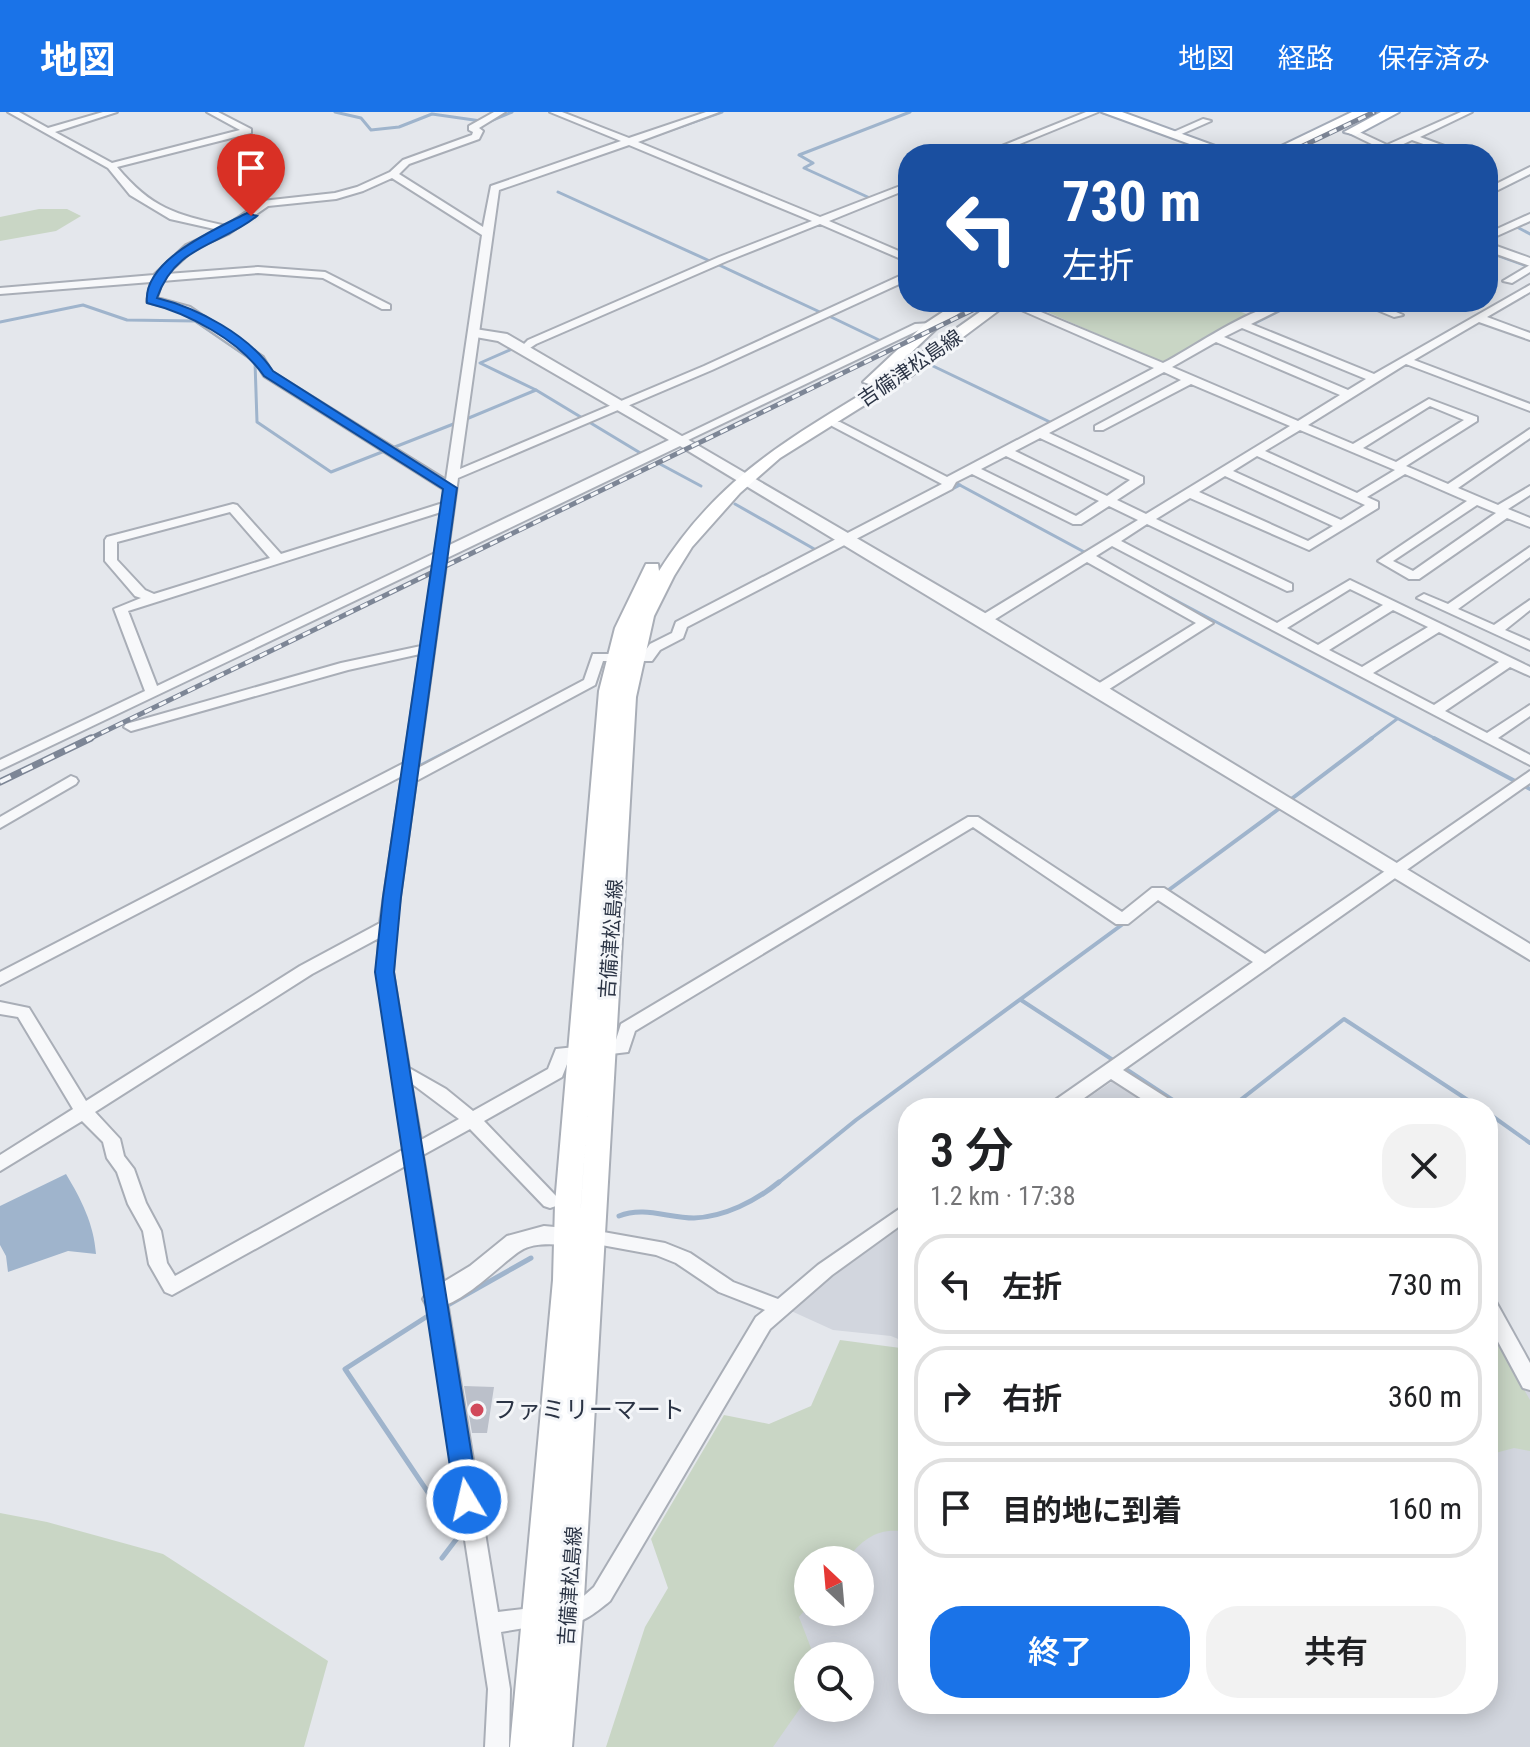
<!DOCTYPE html>
<html lang="ja">
<meta charset="utf-8">
<style>
:root{--surface:#fff;--page:#f2f2f2;--text:#202124;--muted:#757577;--line:#e0e0e0;--accent:#1a73e8}
body{margin:0;font-family:"Roboto Condensed","Noto Sans JP",sans-serif;background:var(--page);color:var(--text);height:100vh;display:flex;flex-direction:column;font-size:30px;white-space:nowrap}
*{box-sizing:border-box;margin:0}
p{font-size:26px;color:var(--muted)}
.icon{flex:none;width:44px;height:44px;fill:none;stroke:currentColor;stroke-width:2;stroke-linecap:round;stroke-linejoin:round}
.map{position:relative;flex:1;overflow:hidden}
.sheet{position:absolute;left:898px;top:986px;width:600px;height:616px;display:flex;flex-direction:column;background:var(--surface);border-radius:32px;box-shadow:0 4px 20px #0003}
.sheet>*{flex:none}
.banner{position:absolute;left:898px;top:32px;width:600px;height:168px;border-radius:32px;box-shadow:0 4px 20px #0003;background:#1a4fa0;color:#fff;overflow:hidden}
.needle{width:52px;rotate:334deg}
.tools{position:absolute;left:794px;top:1434px;display:grid;gap:16px}
.tools a{display:grid;place-items:center;width:80px;height:80px;border-radius:50%;background:var(--surface);box-shadow:0 4px 20px #0003;font-size:40px}
.pin{position:absolute;display:grid;place-items:center;width:68px;height:68px;color:#fff;margin:-82px -34px;border-radius:50% 50% 50% 0;rotate:-45deg;box-shadow:0 0 8px #0007}
.pin .icon{rotate:45deg}
.me{position:absolute;width:88px;margin:-44px;rotate:351deg;stroke-linejoin:round;filter:drop-shadow(0 0 6px #0008)}
.turn{display:flex;align-items:center;gap:28px;height:168px;padding:0 32px;font-size:36px}
.turn .icon{width:104px;height:104px;stroke-width:2.5}
.turn b{display:block;font-size:56px;line-height:68px}
.round{display:grid;place-items:center;flex:none;width:84px;height:84px;border-radius:32px;background:var(--page)}
.overview{display:flex;align-items:center;justify-content:space-between;height:136px;padding:0 32px}
h1{font-size:48px;font-weight:600;line-height:60px}
.action{display:flex;gap:16px;margin-top:auto;padding:16px 32px}
.action a{flex:1;height:92px;border-radius:32px;background:var(--accent);color:#fff;font-size:32px;font-weight:600;line-height:92px;text-align:center}
.action a+a{background:var(--page);color:var(--text)}
ul{padding:0;list-style:none}
li{display:flex;align-items:center;gap:24px;height:100px;margin:0 16px 12px;padding:0 16px;border:4px solid var(--line);border-radius:32px}
li div{flex:1}
li b{display:block;font-size:30px}
li em{font-style:normal}
header{display:flex;align-items:center;gap:48px;box-sizing:border-box;height:112px;padding:0 40px;background:var(--accent);color:#fff}
header strong{font-size:38px}
nav{display:flex;gap:44px;margin-inline-start:auto;font-size:28px}
.map>svg:first-child{display:block}
.built{fill:#d2d6de;fill-rule:evenodd}
.green{fill:#c9d6c5}
.water{fill:#9fb4cc}
.lines{fill:none;stroke-linecap:round;stroke-linejoin:round}
.stream-far2{stroke:#9fb4cc;stroke-width:3}
.stream-far1{stroke:#9fb4cc;stroke-width:4}
.stream{stroke:#9fb4cc;stroke-width:5}
.building{fill:#bbc0ca}
.minor-casing{stroke:#a9aeb7;stroke-width:4}
.tertiary-casing{stroke:#a9aeb7;stroke-width:4}
.secondary-casing{stroke:#a9aeb7;stroke-width:4}
.primary-casing{stroke:#a3abb8;stroke-width:4}
.minor{fill:#f7f8fa;fill-rule:evenodd}
.tertiary{fill:#f7f8fa;fill-rule:evenodd}
.secondary{fill:#fff;fill-rule:evenodd}
.primary{fill:#fff;fill-rule:evenodd}
.rail-far1-casing{stroke:#7d8696;stroke-width:5}
.rail-casing{stroke:#7d8696;stroke-width:7}
.rail-far1{stroke:#f4f6f9;stroke-width:3;stroke-dasharray:8;stroke-linecap:butt}
.rail{stroke:#f4f6f9;stroke-width:4;stroke-dasharray:12;stroke-linecap:butt}
.route{fill:#1a73e8;stroke:#114b97;stroke-width:2}
.poi-dot{fill:#d1495b;stroke:#f4f6f9;stroke-width:3}
.labels{text-anchor:middle;dominant-baseline:central;stroke-width:6;stroke-linejoin:round;paint-order:stroke}
.street-label{font-size:20px;fill:#2b3445;stroke:#f4f6f9}
.near-poi-label{font-size:24px;fill:#2b3445;stroke:#f4f6f9;text-anchor:start}
</style>
<header>
<strong>地図</strong>
<nav><a>地図</a><a>経路</a><a>保存済み</a></nav>
</header>
<div class="map">
<svg width="1530" height="1635" viewBox="0 0 1530 1635">
<rect width="100%" height="100%" fill="#e4e7ec"/>
<!-- built -->
<g class="built">
<path d="M1113,969L1154,996H1073Z"/>
<path d="M908,1110V1231L891,1224L833,1218L789,1198L833,1162Z"/>
<path d="M1488,1206L1530,1280V1635H747L808,1449V1500H860V1448H809L908,1366V1592H1488ZM808,1544H860V1596H808Z"/>
</g>
<!-- green -->
<g class="green">
<path d="M39,97H67L81,104L56,119L0,129V105Z"/>
<path d="M1034,190H1215L1252,204L1168,253L1029,192Z"/>
<path d="M1488,1214L1530,1288V1339L1514,1336L1488,1343V1310L1497,1301L1488,1282Z"/>
<path d="M840,1228L908,1237V1420C878,1415 864,1426 846,1448H808V1494L799,1505L814,1544H808V1585L773,1635H606L645,1515L668,1476L651,1427L724,1303L769,1312L811,1294Z"/>
<path d="M0,1401L47,1410L163,1442L328,1549L304,1635H0Z"/>
</g>
<!-- water -->
<path class="water" d="M66,1062C81,1087 94,1112 96,1142L68,1139L8,1160L6,1144L0,1133V1094Z"/>
<g class="lines">
<!-- stream-far2 -->
<g class="stream-far2">
<path d="M335,0L361,6L371,18L399,15L432,2L488,10L512,0"/>
<path d="M1101,0L1122,7"/>
<path d="M648,26L722,0"/>
<path d="M558,80L712,150"/>
<path d="M1488,83L1530,62"/>
<path d="M872,87L804,56L813,51L799,43L910,0"/>
<path d="M1530,109L1517,115L1530,122"/>
<path d="M1488,140L1530,155"/>
<path d="M719,153L822,201"/>
<path d="M829,204L879,228"/>
<path d="M0,210L83,193L127,208L195,209L255,250L257,310L331,360L456,311"/>
<path d="M1249,214L1297,190"/>
<path d="M512,237L480,251L536,278"/>
<path d="M1178,251L1212,232"/>
<path d="M933,254L1052,311"/>
<path d="M464,308L536,278L642,342"/>
<path d="M660,352L701,374"/>
<path d="M959,368L956,371L1088,442"/>
<path d="M937,385L960,373"/>
<path d="M735,392L816,438"/>
<path d="M1128,463L1438,628"/>
<path d="M1369,628L1397,607"/>
</g>
<!-- stream-far1 -->
<g class="stream-far1">
<path d="M1434,626L1530,677"/>
<path d="M414,657L463,632"/>
<path d="M1290,688L1372,626"/>
<path d="M1166,780L1280,696"/>
<path d="M1021,888L1116,950"/>
<path d="M1123,955L1185,996"/>
<path d="M1230,996L1344,907L1480,996"/>
<path d="M1488,1001L1530,1031"/>
<path d="M777,1072L856,1008L1127,809"/>
</g>
<!-- stream -->
<g class="stream">
<path d="M619,1104C644,1094 668,1106 694,1106C724,1105 756,1089 779,1070"/>
<path d="M446,1194L531,1146"/>
<path d="M434,1200L345,1257L458,1425L442,1446"/>
</g>
</g>
<!-- building -->
<path class="building" d="M464,1274L494,1275L487,1321H472Z"/>
<g class="lines">
<!-- minor casing -->
<g class="minor-casing">
<g id="minor">
<path d="M8,0H19L48,16L103,0H117L55,20L112,51L240,18L207,0H218L251,17V21L117,55C152,97 175,102 226,114L262,89L335,81L357,75L390,60L403,48L472,23L473,20L469,18V14L494,0H505L479,16L483,19L479,27L409,52L399,62L483,115L491,74L621,29L550,0H562L629,26L706,0H719L638,30L820,105L908,71V77L829,109L908,143V150L820,112L727,149L536,232L524,240L519,237L528,228L719,145L812,109L629,33L499,78L460,357L704,254L904,162L908,161V168L712,258L458,366L418,656L584,568L593,542H643L650,532L672,521L676,510L942,372L832,314V310H840L947,365L1154,256L1003,190H1017L1163,251C1198,233 1256,190 1295,190L1251,212L1374,262L1530,173V180L1487,205L1530,221V228L1479,210L1414,248L1530,292V299L1406,252L1308,313L1353,332L1429,287L1477,305V309L1406,354L1448,372L1530,317V326L1458,376L1498,393L1530,374V383L1508,397L1530,406V415L1507,406L1419,467H1409L1378,449L1467,389L1405,362L1367,385L1378,390V396L1309,438L1190,386L1156,407L1292,472V478L1287,479L1147,412L1121,429L1277,511L1350,468L1530,555V564L1510,555L1445,599L1487,621L1530,593V604L1498,626L1530,643V653L1112,434L1096,444L1213,511L1103,581H1093L1091,578L1093,575L1196,511L1087,450L989,511H979V505L1138,408L1109,394L1081,412H1073L972,362L956,370L952,377L687,515L683,526L660,538L652,549H603L595,573L416,669L396,814L393,860L409,956L446,977L473,999L548,957L556,937L615,931L621,912L968,705H978L1122,800L1152,776H1164L1265,842L1530,659V671L1123,958L1175,991L1178,996H1156L1111,967L1070,996H1048L1051,991L1253,850L1158,788L1128,812H1116L973,715L635,919L628,940L569,947L562,965L484,1009L556,1084L559,1089L556,1094L550,1096L544,1094L470,1017L423,1043L498,1500L541,1495L549,1498L552,1505L549,1512L501,1520L510,1577L509,1635H485L488,1577L407,1053L172,1183L165,1180L149,1152L143,1119L128,1092L117,1060L107,1046L103,1030L82,1009L0,1059V1043L73,997L18,905L0,902V890L29,896L86,989L300,854L380,811L402,664L0,873V860L404,651L420,542L348,558L131,619L124,615L126,612L341,551L421,534L434,451L0,658V648L145,579L114,497L141,486L135,484L105,449V428L107,425L233,392L237,393L281,442L443,391L445,378L264,264L255,249L182,199L147,190L151,170L0,182V176L154,163L186,133L219,118L170,107L130,83L108,56ZM392,66L482,123L446,368L272,260L263,245L190,195L157,186L162,169L258,161L323,166L382,197H390V193L325,160L258,155L167,162L194,137L228,122L268,94L336,87L363,79ZM1242,216L1366,267L1348,278L1224,225ZM1216,230L1340,283L1298,309L1172,255ZM1164,260L1181,268L1095,314V318H1103L1191,272L1290,314L1146,402L1117,388L1143,371V365L1049,321ZM1430,294L1464,308L1396,350L1363,336ZM1300,318L1395,358L1357,381L1265,339ZM1040,326L1130,368L1107,384L1015,339ZM1006,344L1099,389L1076,404L981,357ZM1257,344L1365,393L1341,408L1233,359ZM1225,364L1333,414L1308,429L1199,380ZM1477,393L1496,401L1413,459L1393,449ZM230,400L270,446L154,482L145,478L117,448V430ZM441,400L435,441L157,574L128,499ZM1350,477L1383,493L1318,533L1287,516ZM1393,498L1428,515L1362,555L1329,538ZM1439,520L1499,550L1434,593L1373,561ZM379,826L377,860L404,1037L175,1164L167,1151L161,1119L146,1091L134,1057L124,1044L120,1027L95,1000L312,862ZM411,971L459,1007L421,1028Z"/>
<path d="M1086,0H1098L995,42H982Z"/>
<path d="M1461,0H1472L1420,25L1466,42H1452L1412,28L1395,36L1399,39L1397,41L1369,42L1380,36L1347,20L1355,18L1387,33Z"/>
<path d="M1203,7L1211,9L1177,24L1169,22Z"/>
<path d="M1530,55V62L1488,83V76Z"/>
<path d="M1530,102V109L1488,128V121Z"/>
<path d="M1530,153V160L1512,171L1503,169Z"/>
<path d="M1358,190H1373L1403,203L1394,205Z"/>
<path d="M915,212L931,211L936,214L931,217H921L684,330H676L674,328Z"/>
<path d="M1530,435V445L1458,497L1494,513L1530,488V498L1505,518L1530,529V538L1417,486L1424,482L1448,492Z"/>
<path d="M71,664L76,666L78,669L76,672L0,716V705Z"/>
<path d="M908,1091V1108L832,1163L770,1217L610,1489C595,1501 576,1518 556,1510L553,1503L556,1496L577,1490L594,1475L756,1205L765,1198L719,1180L676,1151L656,1143L585,1130L583,1125L585,1120L592,1118L665,1131L690,1141L733,1170L778,1187L818,1153Z"/>
<path d="M1488,1185L1495,1188L1530,1251V1278L1523,1276L1488,1211Z"/>
</g>
</g>
<!-- tertiary casing -->
<g class="tertiary-casing">
<g id="tertiary">
<path d="M1488,131L1530,146V154L1488,139Z"/>
<path d="M475,217L507,222L990,504L1530,832V848L680,334L449,445H437V439L669,328L498,229L470,224V218Z"/>
<path d="M544,1114L587,1118L591,1124L587,1130C566,1137 540,1126 520,1139C498,1153 454,1203 427,1194L423,1187L427,1180L470,1154L507,1124Z"/>
</g>
</g>
<!-- secondary casing -->
<g class="secondary-casing">
<path id="secondary" d="M958,190H975L936,217L879,271L994,190H1010L911,264L780,346L740,381L692,435L674,464L654,504L636,585L583,1503L572,1635H510L553,1168L555,1092L599,579L615,516L646,452H658L659,459C717,367 785,329 875,274L863,270L926,211ZM591,947L580,1106L581,1092Z"/>
</g>
<!-- primary casing -->
<g class="primary-casing">
<g id="primary">
<path d="M1102,0H1122L1237,42H1217Z"/>
<path d="M1352,0H1370L1283,42H1265Z"/>
<path d="M1381,0H1399L1356,23L1344,20Z"/>
</g>
</g>
<!-- minor -->
<use href="#minor" class="minor"/>
<!-- tertiary -->
<use href="#tertiary" class="tertiary"/>
<!-- secondary -->
<use href="#secondary" class="secondary"/>
<!-- primary -->
<use href="#primary" class="primary"/>
<!-- rail-far1 casing -->
<g class="rail-far1-casing">
<g id="rail-far1">
<path d="M1286,42L1374,0"/>
<path d="M87,628L989,190"/>
</g>
</g>
<!-- rail casing -->
<g class="rail-casing">
<path id="rail" d="M0,670L91,626"/>
</g>
<!-- rail-far1 -->
<use href="#rail-far1" class="rail-far1"/>
<!-- rail -->
<use href="#rail" class="rail"/>
</g>
<!-- route -->
<path class="route" d="M247,101L257,104C220,134 175,133 157,186C198,196 249,223 273,259L457,376L401,785L394,860L479,1388L476,1395L467,1398L459,1395L455,1388L375,860L383,785L443,377L264,264C239,228 188,201 147,191C142,148 216,117 247,101Z"/>
<!-- markers -->
<circle class="poi-dot" cx="477" cy="1298" r="8"/>
<g class="labels">
<!-- street labels -->
<g class="street-label">
<text transform="translate(910 256) rotate(-34)">吉備津松島線</text>
<text transform="translate(611 827) rotate(-86)">吉備津松島線</text>
<text transform="translate(570 1474) rotate(-86)">吉備津松島線</text>
</g>
<!-- near-poi labels -->
<g class="near-poi-label">
<text x="493" y="1298">ファミリーマート</text>
</g>
</g>
</svg>
<div class="tools">
<a><svg class="needle" viewBox="-14 -14 28 28"><path d="M0-13l5 13h-10z" fill="#e53935"/><path d="M0 13l5-13h-10z" fill="#757577"/></svg></a>
<a><svg class="icon" aria-label="search" viewBox="0 0 24 24"><circle cx="10" cy="10" r="6"/><path d="M15 15l6 6"/></svg></a>
</div>
<div class="pin" style="left:251px;top:104px;background:#d93025"><svg class="icon" aria-label="arrive" viewBox="0 0 24 24"><path d="M6 21V4h12l-3 4 3 4H6"/></svg></div>
<svg class="me" style="left:467px;top:1388px" viewBox="-20 -20 40 40"><circle r="17" fill="#1a73e8" stroke="#fff" stroke-width="3"/><path d="M0-11L8 9 0 5-8 9z" fill="#fff"/></svg>
<div class="banner">
<div class="turn"><svg class="icon" aria-label="left" viewBox="0 0 24 24"><path d="M17 20v-9H6M10 6l-5 5 5 5"/></svg><div><b>730 m</b>左折</div></div>
</div>
<section class="sheet">
<div class="overview"><div><h1>3 分</h1><p>1.2 km · 17:38</p></div><a class="round"><svg class="icon" aria-label="close" viewBox="0 0 24 24"><path d="M6 6l12 12M18 6L6 18"/></svg></a></div>
<ul>
<li><svg class="icon" aria-label="left" viewBox="0 0 24 24"><path d="M17 20v-9H6M10 6l-5 5 5 5"/></svg><div><b>左折</b></div><em>730 m</em></li>
<li><svg class="icon" aria-label="right" viewBox="0 0 24 24"><path d="M7 20v-9h11M14 6l5 5-5 5"/></svg><div><b>右折</b></div><em>360 m</em></li>
<li><svg class="icon" aria-label="arrive" viewBox="0 0 24 24"><path d="M6 21V4h12l-3 4 3 4H6"/></svg><div><b>目的地に到着</b></div><em>160 m</em></li>
</ul>
<div class="action"><a>終了</a><a>共有</a></div>
</section>
</div>
